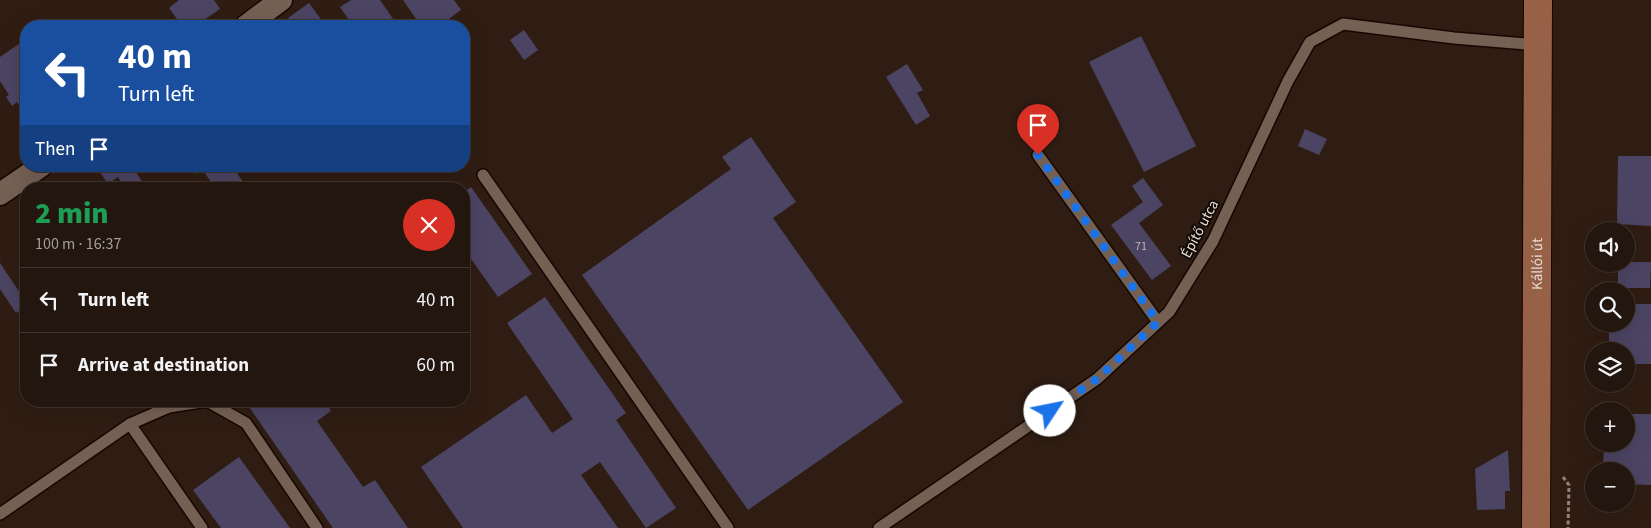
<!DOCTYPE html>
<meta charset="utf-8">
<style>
:root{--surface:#23160e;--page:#2f231c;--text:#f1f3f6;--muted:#a39f9e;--line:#40352e}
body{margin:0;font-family:"Source Sans 3",sans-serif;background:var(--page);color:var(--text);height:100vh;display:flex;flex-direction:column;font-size:19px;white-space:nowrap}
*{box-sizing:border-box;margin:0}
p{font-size:16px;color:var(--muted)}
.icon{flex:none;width:28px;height:28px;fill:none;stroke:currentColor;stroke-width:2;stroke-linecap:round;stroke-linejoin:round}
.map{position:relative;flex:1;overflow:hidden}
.panel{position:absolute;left:20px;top:182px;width:450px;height:225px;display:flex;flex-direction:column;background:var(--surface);border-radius:20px;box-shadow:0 5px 20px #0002,0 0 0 1px var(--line)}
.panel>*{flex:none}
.hud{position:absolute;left:20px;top:20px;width:450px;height:152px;border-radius:20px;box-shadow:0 5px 20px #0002,0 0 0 1px var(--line);background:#1a4fa0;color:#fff;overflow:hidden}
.buttons{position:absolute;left:1585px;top:222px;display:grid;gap:10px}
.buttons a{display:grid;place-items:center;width:50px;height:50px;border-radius:50%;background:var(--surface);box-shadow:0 5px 20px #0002,0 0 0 1px var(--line);font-size:25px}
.pin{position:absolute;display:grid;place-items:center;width:42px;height:42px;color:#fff;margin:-51px -21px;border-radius:50% 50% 50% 0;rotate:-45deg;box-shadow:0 0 5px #0007}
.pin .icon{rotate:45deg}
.me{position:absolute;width:55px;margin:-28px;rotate:56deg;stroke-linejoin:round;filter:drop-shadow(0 0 4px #0008)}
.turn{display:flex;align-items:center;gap:18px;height:105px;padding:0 15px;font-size:22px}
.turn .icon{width:65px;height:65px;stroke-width:2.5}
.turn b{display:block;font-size:35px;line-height:42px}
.then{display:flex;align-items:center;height:48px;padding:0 15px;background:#0003;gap:10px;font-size:19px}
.round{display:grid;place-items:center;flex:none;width:52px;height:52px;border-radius:26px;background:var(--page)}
.summary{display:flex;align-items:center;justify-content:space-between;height:85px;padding:0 15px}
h1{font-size:30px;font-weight:800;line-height:38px;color:#1e9e55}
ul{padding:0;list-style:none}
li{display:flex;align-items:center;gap:15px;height:65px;padding:0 15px;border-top:1px solid var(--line)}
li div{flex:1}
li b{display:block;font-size:19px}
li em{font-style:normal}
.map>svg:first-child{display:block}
.building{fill:#4c4463}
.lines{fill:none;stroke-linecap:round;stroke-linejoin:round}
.lane-casing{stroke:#160701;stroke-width:14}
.street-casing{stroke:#160701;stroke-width:25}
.secondary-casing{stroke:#160701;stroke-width:30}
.path{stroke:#918279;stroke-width:3;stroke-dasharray:4 2.5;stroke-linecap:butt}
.lane{stroke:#756054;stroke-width:11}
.street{stroke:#756054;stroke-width:22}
.secondary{stroke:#976148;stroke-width:28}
.route{stroke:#1a73e8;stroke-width:9;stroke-dasharray:0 16.2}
.labels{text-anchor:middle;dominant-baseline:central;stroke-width:4;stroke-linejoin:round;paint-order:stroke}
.number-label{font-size:12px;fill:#c2b6b8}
.street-label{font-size:15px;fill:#e9dcd5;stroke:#110906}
</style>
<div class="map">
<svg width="1651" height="528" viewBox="0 0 1651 528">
<rect width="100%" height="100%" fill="#2f1d13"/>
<!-- building -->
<g class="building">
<path d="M179,0H214L220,9L195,26H182L169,8Z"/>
<path d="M351,0H380L398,26H353L340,7Z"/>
<path d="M403,0H454L461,10L450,18L446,26H421Z"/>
<path d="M309,3L326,26H294L288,18Z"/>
<path d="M524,30L538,50L524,60L510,40Z"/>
<path d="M1141,36L1196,146L1144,172L1089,62Z"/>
<path d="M26,39V116L17,102L12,106L6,97L9,95L0,81V57Z"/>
<path d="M907,64L923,90L917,93L930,116L916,125L886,77Z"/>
<path d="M1305,129L1327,139L1319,155L1298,146Z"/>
<path d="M751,137L796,202L773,218L903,402L748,510L582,275L731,169L722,157Z"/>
<path d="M1618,156H1651V226L1617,224Z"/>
<path d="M96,166H132L147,189H126L118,177L108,184Z"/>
<path d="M189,166H232L248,189H216L202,169L195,174Z"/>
<path d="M1143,178L1163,205L1139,223L1171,266L1152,280L1111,225L1143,202L1132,186Z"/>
<path d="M471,187L532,274L498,297L464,249V192Z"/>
<path d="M1626,262H1651L1650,288H1618V264H1626Z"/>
<path d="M0,263L26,302V306L16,313L0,289Z"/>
<path d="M545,297L626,413L616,420L676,508L646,528L600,462L581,475L618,528H463L421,467L526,395L552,433L573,419L507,323Z"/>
<path d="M1627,304H1651V364H1626V351H1609V324H1626Z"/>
<path d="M245,401H325L331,411L317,421L363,487L375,480L408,528H333Z"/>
<path d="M1626,414H1651V485L1626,484V471H1603L1604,444H1626Z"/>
<path d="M1508,450L1510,491H1505V509L1477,510L1475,469Z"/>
<path d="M239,457L290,528H221L193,490Z"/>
</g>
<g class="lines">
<!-- lane casing -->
<g class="lane-casing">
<g id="lane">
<path d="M1038,155L1158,322"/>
<path d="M483,175L728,528"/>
<path d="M130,424L202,528"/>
<path d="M0,514L130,424L169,407L207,401L246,423L317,528"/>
<path d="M879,528L1097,379L1169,312L1213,241L1288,81L1310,42L1343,24L1454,38L1538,45"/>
</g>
</g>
<!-- street casing -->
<g class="street-casing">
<g id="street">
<path d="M246,26L281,0"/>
<path d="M0,194L41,166"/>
</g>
</g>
<!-- secondary casing -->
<g class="secondary-casing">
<g id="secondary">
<path id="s1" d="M1536,528L1538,0"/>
</g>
</g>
<!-- path -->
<path class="path" d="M1563,477L1569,485L1568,528"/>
<!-- lane -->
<use href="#lane" class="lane"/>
<!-- street -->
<use href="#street" class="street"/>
<!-- secondary -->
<use href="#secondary" class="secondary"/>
</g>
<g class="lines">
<!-- route -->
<path class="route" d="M1038,155L1158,322L1097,379L1050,411"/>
</g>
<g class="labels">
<!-- number labels -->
<g class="number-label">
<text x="1141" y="246">71</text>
</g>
<!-- street labels -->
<g class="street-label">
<text transform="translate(1200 229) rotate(-62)">Építő utca</text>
<text stroke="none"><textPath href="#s1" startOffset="264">Kállói út</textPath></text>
</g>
</g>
</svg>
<div class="buttons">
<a><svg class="icon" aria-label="sound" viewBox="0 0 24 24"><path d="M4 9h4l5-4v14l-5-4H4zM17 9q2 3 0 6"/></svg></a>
<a><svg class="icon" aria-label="search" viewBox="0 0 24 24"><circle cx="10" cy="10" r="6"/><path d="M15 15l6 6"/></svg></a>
<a><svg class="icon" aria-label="layers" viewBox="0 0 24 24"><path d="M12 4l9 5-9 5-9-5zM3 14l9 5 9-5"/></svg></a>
<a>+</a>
<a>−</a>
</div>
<div class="pin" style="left:1038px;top:155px;background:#d93025"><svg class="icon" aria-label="arrive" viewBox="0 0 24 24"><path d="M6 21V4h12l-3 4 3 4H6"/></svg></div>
<svg class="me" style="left:1050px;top:411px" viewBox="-20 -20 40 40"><circle r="19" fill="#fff"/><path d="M0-13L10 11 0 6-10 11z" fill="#1a73e8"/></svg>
<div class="hud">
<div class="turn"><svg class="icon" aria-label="left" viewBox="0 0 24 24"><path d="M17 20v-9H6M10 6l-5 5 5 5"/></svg><div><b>40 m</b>Turn left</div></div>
<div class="then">Then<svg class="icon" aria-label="arrive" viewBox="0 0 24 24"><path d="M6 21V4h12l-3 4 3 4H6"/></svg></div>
</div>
<section class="panel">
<div class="summary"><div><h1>2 min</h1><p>100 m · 16:37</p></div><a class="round" style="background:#d93025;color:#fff"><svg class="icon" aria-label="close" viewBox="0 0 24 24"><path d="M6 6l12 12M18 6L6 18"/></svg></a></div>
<ul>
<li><svg class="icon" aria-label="left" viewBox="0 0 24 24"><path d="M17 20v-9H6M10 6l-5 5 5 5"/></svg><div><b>Turn left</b></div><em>40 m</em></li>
<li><svg class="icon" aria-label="arrive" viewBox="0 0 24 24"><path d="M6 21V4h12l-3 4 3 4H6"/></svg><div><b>Arrive at destination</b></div><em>60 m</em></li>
</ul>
</section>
</div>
